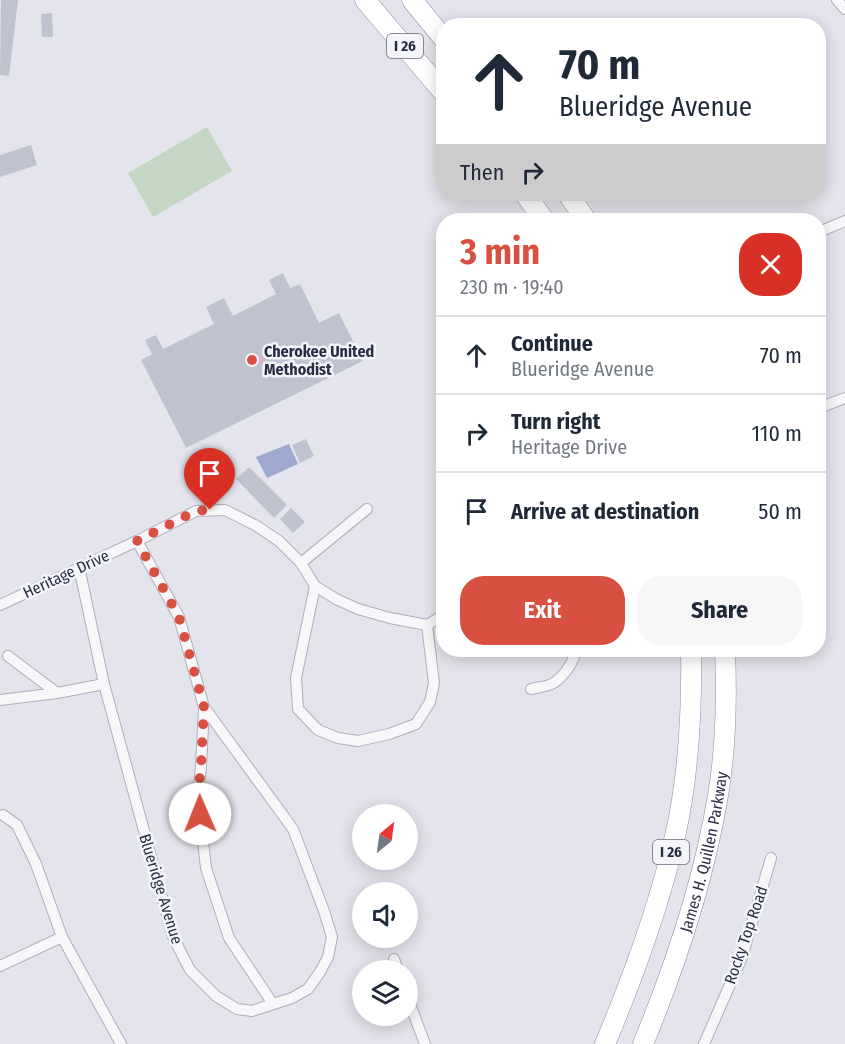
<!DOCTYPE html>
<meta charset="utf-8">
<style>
:root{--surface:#fff;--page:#f6f6f7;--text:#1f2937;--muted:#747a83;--line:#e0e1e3;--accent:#d85042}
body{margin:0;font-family:"Fira Sans Condensed",sans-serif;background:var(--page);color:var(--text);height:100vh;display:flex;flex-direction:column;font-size:22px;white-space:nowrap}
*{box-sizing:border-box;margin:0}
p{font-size:20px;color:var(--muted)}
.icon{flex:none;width:33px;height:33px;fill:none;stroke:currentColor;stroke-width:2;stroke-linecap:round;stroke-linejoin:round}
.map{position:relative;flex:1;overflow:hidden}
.drawer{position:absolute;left:436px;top:213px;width:390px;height:444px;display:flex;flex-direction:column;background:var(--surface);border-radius:24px;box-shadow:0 3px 15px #0003}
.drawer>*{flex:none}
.banner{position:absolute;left:436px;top:18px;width:390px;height:183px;border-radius:24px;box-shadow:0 3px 15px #0003;background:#fff;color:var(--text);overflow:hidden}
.needle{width:39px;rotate:29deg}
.fabs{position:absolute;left:352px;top:804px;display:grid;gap:12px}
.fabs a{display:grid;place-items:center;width:66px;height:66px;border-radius:50%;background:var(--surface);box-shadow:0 3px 15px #0003;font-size:30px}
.pin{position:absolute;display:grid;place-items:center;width:51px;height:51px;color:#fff;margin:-62px -26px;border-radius:50% 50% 50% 0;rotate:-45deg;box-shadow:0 0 6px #0007}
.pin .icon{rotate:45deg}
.me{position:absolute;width:66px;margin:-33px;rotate:359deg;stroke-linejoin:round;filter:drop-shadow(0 0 4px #0008)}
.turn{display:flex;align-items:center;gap:21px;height:126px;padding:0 24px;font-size:27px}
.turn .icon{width:78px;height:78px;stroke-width:2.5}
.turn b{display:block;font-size:42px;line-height:51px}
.then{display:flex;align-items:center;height:57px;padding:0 24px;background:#0003;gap:12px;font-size:22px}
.round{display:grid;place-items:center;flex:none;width:63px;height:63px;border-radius:24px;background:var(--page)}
.summary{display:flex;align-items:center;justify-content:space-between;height:102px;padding:0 24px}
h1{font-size:36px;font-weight:700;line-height:45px;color:var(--accent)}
.button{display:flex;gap:12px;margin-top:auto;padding:12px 24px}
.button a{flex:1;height:69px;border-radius:24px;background:var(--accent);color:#fff;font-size:24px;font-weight:700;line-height:69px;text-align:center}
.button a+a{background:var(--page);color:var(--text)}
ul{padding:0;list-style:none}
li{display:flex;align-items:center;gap:18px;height:78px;padding:0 24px;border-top:2px solid var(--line)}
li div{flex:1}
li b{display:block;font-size:22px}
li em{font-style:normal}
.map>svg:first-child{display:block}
.green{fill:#c4d7c4}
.water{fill:#9da9ce}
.building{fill:#c0c2d0}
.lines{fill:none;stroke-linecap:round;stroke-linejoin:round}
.street-casing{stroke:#acaeba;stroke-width:12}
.highway-casing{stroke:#8a8ea4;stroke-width:21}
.street{stroke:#f7f7fa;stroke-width:10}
.highway{stroke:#fff;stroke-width:20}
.route{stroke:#d85042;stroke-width:10;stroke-dasharray:0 18}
.poi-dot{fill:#d85042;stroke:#f4f5f9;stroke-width:2}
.labels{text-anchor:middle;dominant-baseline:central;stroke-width:5;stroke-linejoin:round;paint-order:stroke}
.shield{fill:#f4f5f9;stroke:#67697c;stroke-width:1.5}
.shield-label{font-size:15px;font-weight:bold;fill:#2a2d46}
.poi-label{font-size:16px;font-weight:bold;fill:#2a2d46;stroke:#f4f5f9;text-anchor:start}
.street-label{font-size:16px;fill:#2a2d46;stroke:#f4f5f9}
</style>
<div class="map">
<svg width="845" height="1044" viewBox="0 0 845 1044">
<rect width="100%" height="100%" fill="#e4e5ec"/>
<!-- green -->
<path class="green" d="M207,127L232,171L153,217L128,173Z"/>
<!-- water -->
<path class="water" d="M289,444L298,464L267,478L256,457Z"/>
<!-- building -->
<g class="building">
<path d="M1,0H18L9,76L0,75Z"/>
<path d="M52,13L53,37H42L41,14Z"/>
<path d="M31,145L37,165L0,177V155Z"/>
<path d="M283,273L290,288L300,284L319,323L339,313L363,361L186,448L141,360L152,354L145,340L156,335L163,349L214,324L206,307L224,298L233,316L276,294L269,280Z"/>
<path d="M306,439L314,456L300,463L292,445Z"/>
<path d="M249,467L287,505L274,518L236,479Z"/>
<path d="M291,508L305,522L293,533L280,519Z"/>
</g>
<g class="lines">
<!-- street casing -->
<g class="street-casing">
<g id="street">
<path d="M837,0L845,9"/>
<path d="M819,232L845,221"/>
<path d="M819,408L845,398"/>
<path d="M301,563L367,509"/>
<path d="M79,567L104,684L173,937L190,970L216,996L237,1009L252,1011L292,998L308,989L320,972L328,957L332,937L324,911L293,829L204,707L179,617L137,541"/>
<path d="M315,586L296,678L298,709L318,730L338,738L358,741L389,734L416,724L430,702L434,683L427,625"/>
<path d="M0,605L137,541L196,511L225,510L255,525L279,541L301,563L315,586L336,599L358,609L390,618L427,625L444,615"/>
<path d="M8,656L57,693"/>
<path d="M531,689C538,687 549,687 555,682C565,675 574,661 576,650"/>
<path d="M0,700L57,693L104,684"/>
<path d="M204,707L201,766L198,796L206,868L229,938L273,1004"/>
<path d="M3,815L17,825L36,864L62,937L121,1044"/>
<path d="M394,959L398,970"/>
<path d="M0,966L62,937"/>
<path d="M408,999L425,1044"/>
<path d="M704,1044L742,957L771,858"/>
</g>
</g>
<!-- highway casing -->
<g class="highway-casing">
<g id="highway">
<path d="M365,0L444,93"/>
<path d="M412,0L444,39"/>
<path d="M525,194L544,220"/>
<path d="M568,194L586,220"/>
<path d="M605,1044C634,975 660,905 676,832C689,772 692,710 691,650"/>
<path id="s1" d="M643,1044C676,964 704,881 718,795C726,748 727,698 725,650"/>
</g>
</g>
<!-- street -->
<use href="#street" class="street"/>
<!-- highway -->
<use href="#highway" class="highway"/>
</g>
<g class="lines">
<!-- route -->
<path class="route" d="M200,814L198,796L201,766L204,707L179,617L137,541L196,511L210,510"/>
</g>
<!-- markers -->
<circle class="poi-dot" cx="252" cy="360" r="6"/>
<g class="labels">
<!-- shield labels -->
<g class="shield">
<rect x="387" y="34" width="36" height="24" rx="4.5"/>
<rect x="653" y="840" width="36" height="24" rx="4.5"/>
</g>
<g class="shield-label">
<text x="405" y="46">I 26</text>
<text x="671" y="852">I 26</text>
</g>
<!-- poi labels -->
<g class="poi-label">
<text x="264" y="351">Cherokee United<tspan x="264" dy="18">Methodist</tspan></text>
</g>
<!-- street labels -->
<g class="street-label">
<text transform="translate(66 574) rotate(-25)">Heritage Drive</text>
<text stroke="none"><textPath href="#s1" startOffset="202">James H. Quillen Parkway</textPath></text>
<text transform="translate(161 889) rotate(73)">Blueridge Avenue</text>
<text transform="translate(746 935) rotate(-71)">Rocky Top Road</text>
</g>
</g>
</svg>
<div class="fabs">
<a><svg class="needle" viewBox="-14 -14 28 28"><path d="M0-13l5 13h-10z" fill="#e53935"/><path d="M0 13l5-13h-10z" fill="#747a83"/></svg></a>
<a><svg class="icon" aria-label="sound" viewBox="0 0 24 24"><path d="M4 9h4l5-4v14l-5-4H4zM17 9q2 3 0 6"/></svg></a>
<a><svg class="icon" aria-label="layers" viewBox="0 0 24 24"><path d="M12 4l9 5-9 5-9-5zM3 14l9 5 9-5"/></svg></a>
</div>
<div class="pin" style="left:210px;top:510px;background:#d93025"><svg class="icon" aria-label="arrive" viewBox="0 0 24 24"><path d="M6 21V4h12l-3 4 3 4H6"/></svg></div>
<svg class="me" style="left:200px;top:814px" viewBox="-20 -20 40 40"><circle r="19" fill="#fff"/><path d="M0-13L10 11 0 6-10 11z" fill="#d85042"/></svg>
<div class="banner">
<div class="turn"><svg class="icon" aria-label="ahead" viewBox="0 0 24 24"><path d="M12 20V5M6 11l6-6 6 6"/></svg><div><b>70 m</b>Blueridge Avenue</div></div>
<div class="then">Then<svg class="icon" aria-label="right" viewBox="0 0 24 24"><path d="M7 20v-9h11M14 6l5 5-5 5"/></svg></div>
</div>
<section class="drawer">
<div class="summary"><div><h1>3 min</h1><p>230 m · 19:40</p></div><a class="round" style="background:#d93025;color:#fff"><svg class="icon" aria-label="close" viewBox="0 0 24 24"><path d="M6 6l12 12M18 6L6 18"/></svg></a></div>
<ul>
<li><svg class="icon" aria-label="ahead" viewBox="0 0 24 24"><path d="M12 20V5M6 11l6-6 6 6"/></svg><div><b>Continue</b><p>Blueridge Avenue</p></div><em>70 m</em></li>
<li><svg class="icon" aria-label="right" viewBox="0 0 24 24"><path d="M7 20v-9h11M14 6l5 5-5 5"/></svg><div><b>Turn right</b><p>Heritage Drive</p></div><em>110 m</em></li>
<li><svg class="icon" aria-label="arrive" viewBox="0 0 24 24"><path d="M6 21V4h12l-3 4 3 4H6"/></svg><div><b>Arrive at destination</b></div><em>50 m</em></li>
</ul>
<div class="button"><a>Exit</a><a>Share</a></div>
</section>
</div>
